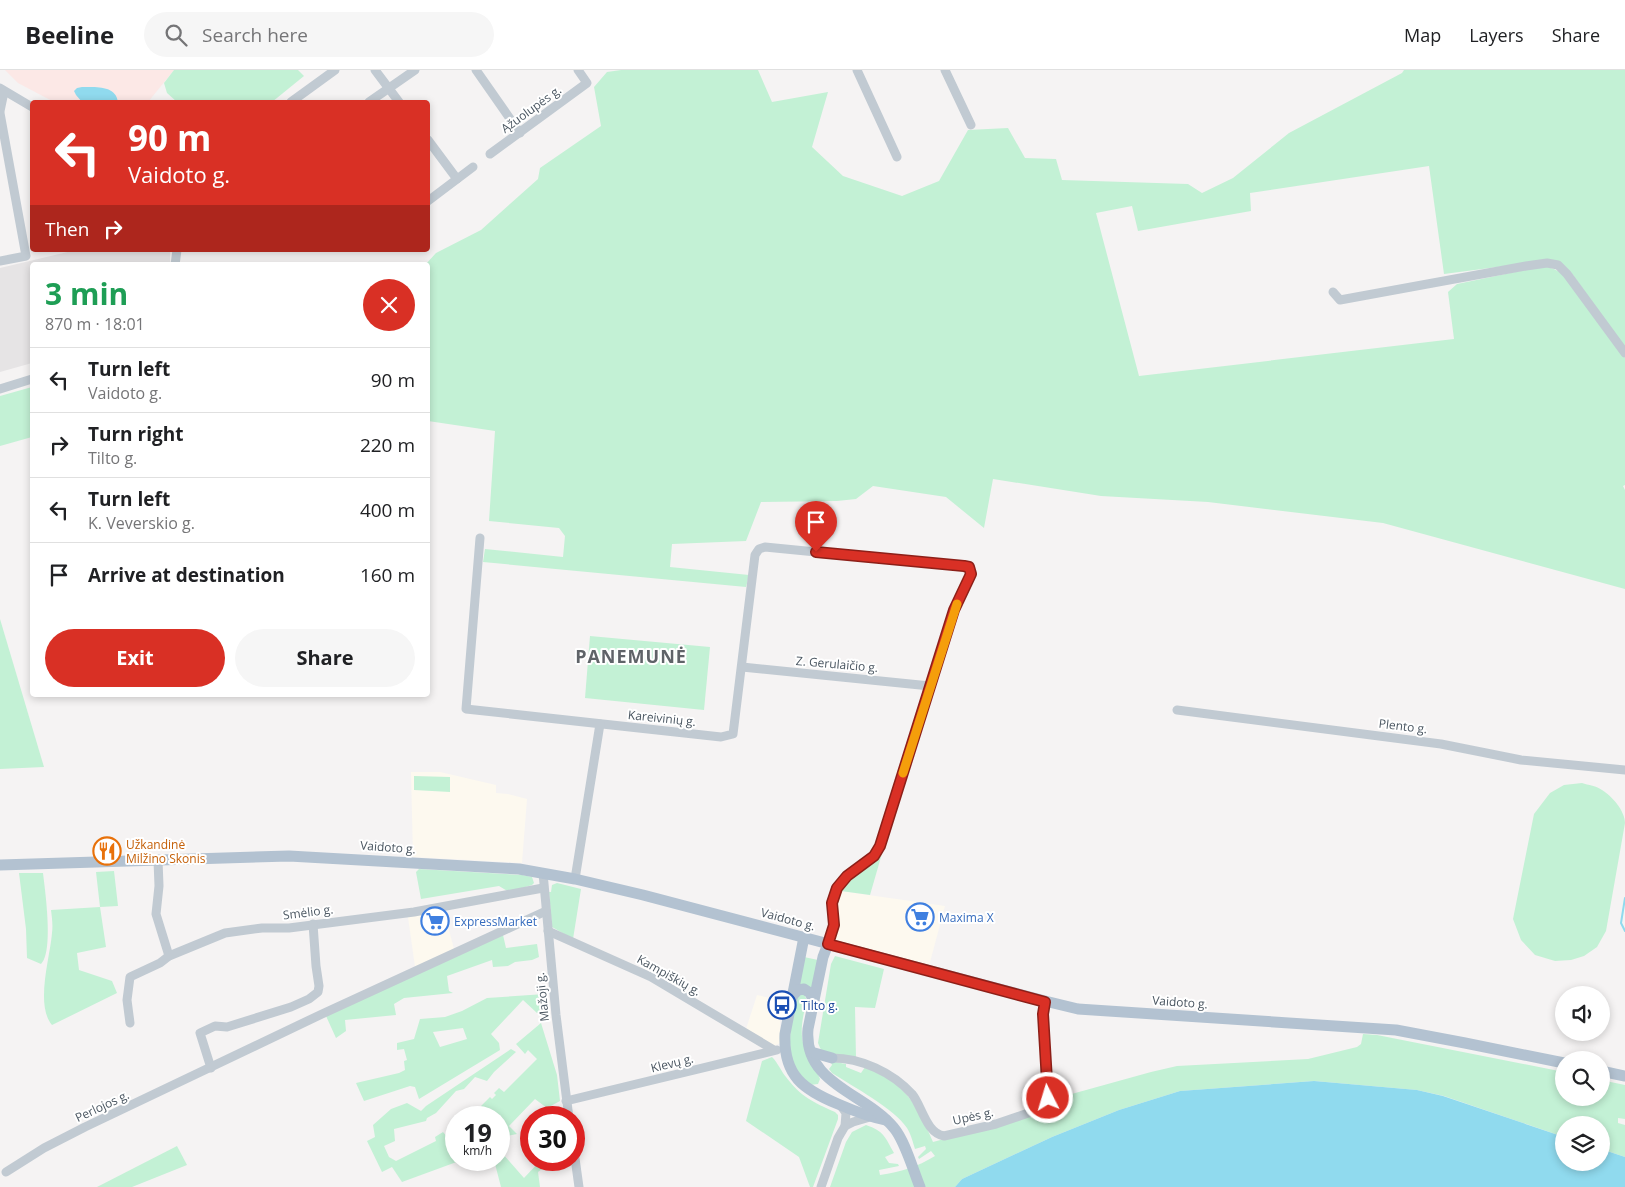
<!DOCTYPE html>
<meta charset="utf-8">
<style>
:root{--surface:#fff;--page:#f6f6f6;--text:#202124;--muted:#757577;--line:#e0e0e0;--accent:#d93025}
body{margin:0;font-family:"Open Sans",sans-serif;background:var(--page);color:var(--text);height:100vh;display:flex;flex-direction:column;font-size:19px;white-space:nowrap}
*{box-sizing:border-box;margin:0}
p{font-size:16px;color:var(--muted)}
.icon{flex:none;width:28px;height:28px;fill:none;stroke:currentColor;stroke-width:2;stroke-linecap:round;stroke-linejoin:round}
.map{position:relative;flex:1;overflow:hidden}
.panel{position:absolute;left:30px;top:192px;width:400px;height:435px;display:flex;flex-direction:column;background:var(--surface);border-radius:5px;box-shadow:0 2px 8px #0003}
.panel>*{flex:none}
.banner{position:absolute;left:30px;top:30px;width:400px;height:152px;border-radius:5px;box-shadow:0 2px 8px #0003;background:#d93025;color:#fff;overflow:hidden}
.tools{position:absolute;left:1555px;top:916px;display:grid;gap:10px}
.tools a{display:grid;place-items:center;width:55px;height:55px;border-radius:50%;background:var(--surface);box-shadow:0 2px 8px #0003;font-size:25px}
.speed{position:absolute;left:445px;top:1036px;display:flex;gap:10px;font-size:25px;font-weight:700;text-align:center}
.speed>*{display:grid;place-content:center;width:65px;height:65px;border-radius:50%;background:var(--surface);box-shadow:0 2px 8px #0003;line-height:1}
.speed small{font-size:12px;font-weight:400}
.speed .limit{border:8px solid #d22;background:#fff;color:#111}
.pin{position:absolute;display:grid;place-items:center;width:42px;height:42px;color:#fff;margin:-51px -21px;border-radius:50% 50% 50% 0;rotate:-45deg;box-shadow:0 0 5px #0007}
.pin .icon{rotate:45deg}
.me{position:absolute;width:55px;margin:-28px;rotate:355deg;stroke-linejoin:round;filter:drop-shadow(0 0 4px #0008)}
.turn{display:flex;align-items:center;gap:18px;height:105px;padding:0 15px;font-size:22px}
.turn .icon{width:65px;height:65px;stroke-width:2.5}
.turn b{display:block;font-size:35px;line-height:42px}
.then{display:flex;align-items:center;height:48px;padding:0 15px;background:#0003;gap:10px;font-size:19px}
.round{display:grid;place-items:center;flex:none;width:52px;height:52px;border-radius:26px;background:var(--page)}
.summary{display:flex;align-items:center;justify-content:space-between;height:85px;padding:0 15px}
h1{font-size:30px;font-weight:700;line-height:38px;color:#1e9e55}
.primary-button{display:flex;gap:10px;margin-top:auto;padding:10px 15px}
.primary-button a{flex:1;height:58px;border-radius:30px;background:var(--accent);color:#fff;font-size:20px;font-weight:700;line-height:58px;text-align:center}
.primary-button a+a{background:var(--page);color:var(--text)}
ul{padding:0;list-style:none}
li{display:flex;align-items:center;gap:15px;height:65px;padding:0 15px;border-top:1px solid var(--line)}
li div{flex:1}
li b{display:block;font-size:19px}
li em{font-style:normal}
header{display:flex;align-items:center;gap:30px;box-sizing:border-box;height:70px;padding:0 25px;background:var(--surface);border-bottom:1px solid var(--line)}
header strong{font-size:24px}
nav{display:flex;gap:28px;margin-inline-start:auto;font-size:18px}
.search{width:350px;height:45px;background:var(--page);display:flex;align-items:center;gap:12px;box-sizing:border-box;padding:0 18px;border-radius:28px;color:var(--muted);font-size:19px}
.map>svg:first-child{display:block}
.commercial{fill:#fdf9ef}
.education{fill:#e6e4e5}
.medical{fill:#fce8e6}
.green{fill:#c3f1d5;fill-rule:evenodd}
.water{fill:#90daee}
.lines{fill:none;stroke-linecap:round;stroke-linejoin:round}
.stream{stroke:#90daee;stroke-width:2}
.minor{stroke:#c1cad2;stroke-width:9}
.major{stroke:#b3c2d1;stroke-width:11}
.route-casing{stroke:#8d1f18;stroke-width:12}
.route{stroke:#d93025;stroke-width:9}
.slow{stroke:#f59e0b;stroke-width:9}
.labels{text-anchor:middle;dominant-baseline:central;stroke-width:4;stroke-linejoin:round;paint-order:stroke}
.street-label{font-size:12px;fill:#4a5661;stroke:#fff}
.food-label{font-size:12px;fill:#c56008;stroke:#fff;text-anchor:start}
.shop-label{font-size:12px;fill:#366cbe;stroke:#fff;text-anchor:start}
.transit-label{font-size:12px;fill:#164399;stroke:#fff;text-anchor:start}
.district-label{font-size:18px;font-weight:bold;letter-spacing:1px;fill:#5f6368;stroke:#fff}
</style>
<header>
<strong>Beeline</strong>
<div class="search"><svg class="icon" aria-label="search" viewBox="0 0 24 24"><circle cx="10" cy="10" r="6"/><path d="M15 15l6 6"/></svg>Search here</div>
<nav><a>Map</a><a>Layers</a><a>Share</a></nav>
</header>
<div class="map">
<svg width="1625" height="1117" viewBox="0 0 1625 1117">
<rect width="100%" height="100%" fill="#f5f3f3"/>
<!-- commercial -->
<g class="commercial">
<path d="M411,702H440L496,715V723L508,724L527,729L522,793L413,787Z"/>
<path d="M841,821L945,836L929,896L837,871L836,868L838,854L836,840Z"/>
<path d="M444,841L454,879L415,897L408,847Z"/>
<path d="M757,925L783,931L780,947V973L774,976L746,959Z"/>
</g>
<!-- education -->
<path class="education" d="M76,180H170V195H32V293L0,302V198Z"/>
<!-- medical -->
<path class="medical" d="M5,0H174L148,32H54L18,13Z"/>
<!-- green -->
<g class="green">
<path d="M174,0H298L304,6L272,32H177L167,23L164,13Z"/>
<path d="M621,0H758L772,32L828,22L812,77L843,106L902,126L939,111L968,60L1008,58L1025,88L1056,89L1062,110L1188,114L1202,123L1233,108L1289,63L1402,3L1404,0H1625V278L1573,205C1563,193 1560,191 1544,191L1444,204L1429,96L1250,123L1251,141L1138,161L1132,136L1096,143L1139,306L1454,269L1448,222L1457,214L1544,196L1554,199L1565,205L1625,288V415L1623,416L1625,420V519L1383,453L1208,432L1101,426L993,409L984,458L946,427L873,416L856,429L837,431L761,432L746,471L672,474L670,497L749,505L746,517L483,492L485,479L563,487L565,466L559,458L489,451L495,361L428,351V195H425L436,183L481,160L538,109L540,98L601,56L594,17L607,2Z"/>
<path d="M32,317V367L0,376V326Z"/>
<path d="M0,549L44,697L0,699Z"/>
<path d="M590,566L710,577L704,640L585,628Z"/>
<path d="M414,706L450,707V722L414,720Z"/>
<path d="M1582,713C1588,715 1597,716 1602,720C1612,726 1625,741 1625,753L1606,861L1597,877L1584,886L1571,890L1555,891L1535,885L1521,870L1513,849L1534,744L1550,723L1564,715Z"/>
<path d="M883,780L870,825L841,821L847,811L874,792Z"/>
<path d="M419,799L522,805L532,807L534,813L532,815L509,822L499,816L421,829L416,802Z"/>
<path d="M114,801L118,836L100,837L106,877L77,883L79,900L112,911L117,923L52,955C35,935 50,888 52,863C53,855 52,848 51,840L100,837L96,802Z"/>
<path d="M19,803H43C45,820 54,882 41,894L27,888L26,859Z"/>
<path d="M557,813L581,819L573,869L552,857L549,822H551L552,815Z"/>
<path d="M503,865L506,878L537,874L539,887L532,890L515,892L508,896L493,897L492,890L447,906L449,921L453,923L404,928L394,934L396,945L345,950L346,961L336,968L326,946Z"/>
<path d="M835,886L884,899L875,938L855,937L856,988L825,982L821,980L818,973L831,894Z"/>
<path d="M804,887L818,890L813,918L799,916Z"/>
<path d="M545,924L547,937L545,942L537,943L523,930L491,964L499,973L500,980L419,1029L415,1017L410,1016L364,1031L356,1013L399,1003L405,1000L404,991L407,990L404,979L397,980V973L414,969L420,949L445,947L462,941L487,928ZM463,958L467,969L440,977L433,962Z"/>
<path d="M804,924L807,930C801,954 798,968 810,992C813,998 818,1003 820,1009L818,1014L810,1015C806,1010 800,1005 797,1000C784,977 792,950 798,926Z"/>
<path d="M541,953L557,1005L560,1031L547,1038L535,1029L509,1056L517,1064L501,1067L502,1083L524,1108L541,1090H571L572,1095L542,1099L538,1102L540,1117H501L494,1090H499V1048H468L478,1037L481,1039L482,1037L481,1036L490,1027L492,1029L496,1025L494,1023L499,1018L504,1022L537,989L528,980L525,984L516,974Z"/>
<path d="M1363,964L1377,965L1564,1002V1028H1601V1010L1625,1015V1049L1618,1048V1053L1625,1055V1087L1601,1079V1055H1564V1067L1444,1026L1417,1020L1314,1011L1180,1021L1119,1040L1052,1067L962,1109L955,1117H830L846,1072L852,1062L866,1055C884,1061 885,1067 894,1083L885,1087L889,1093L898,1094L899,1096L879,1100L880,1105C901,1102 917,1097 935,1086L931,1081L919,1089L918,1087L926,1079L925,1076L915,1079C913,1073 911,1064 907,1058C895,1039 852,1016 832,1003L829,999L832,995L831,992H835L846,994V997L861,1003L865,997C873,999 878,1002 886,1007C912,1024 921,1044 933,1072L993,1056L1050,1030L1151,1002L1177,996L1308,989L1357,977L1361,974Z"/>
<path d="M511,979L516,982L494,1002L487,1011L475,1007L464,1019L456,1021L436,1043L427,1048L426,1051L394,1059L395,1071L384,1076L389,1087L396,1091L436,1071L435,1067L443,1062L448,1068L452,1065L455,1068L456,1067V1090H462L402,1112L392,1097L382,1102L367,1071L375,1067L373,1055L391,1039L407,1033L421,1041L426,1036Z"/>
<path d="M772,987C778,993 781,1001 786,1007C801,1027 813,1032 835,1042L838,1045V1049L813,1117H810L799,1087L746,1051L762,991Z"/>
<path d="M177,1076L187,1095L132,1117H97Z"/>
</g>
<!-- water -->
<g class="water">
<path d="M82,17C95,17 116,15 118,32H82L76,25L74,21L77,18Z"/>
<path d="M1314,1011L1417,1020L1443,1026L1564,1067V1092H1601V1079L1625,1087V1117H955L962,1109L1052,1067L1119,1040L1180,1021Z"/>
</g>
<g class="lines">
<!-- stream -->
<path class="stream" d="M1625,828L1621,853L1625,861"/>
<!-- minor -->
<g class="minor">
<path d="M375,0L399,32"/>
<path d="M476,0L520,63"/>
<path d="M857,0L897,87"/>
<path d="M945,0L971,55"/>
<path d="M0,18L32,37"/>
<path d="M291,32L335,0"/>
<path d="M369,32L415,0"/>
<path d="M0,41L4,22"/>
<path d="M0,43L26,186L0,191"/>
<path d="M428,70L457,109"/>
<path d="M490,84L587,13L578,0"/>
<path d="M428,131L473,97"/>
<path d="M175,195L177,180"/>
<path d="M1333,222L1340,230L1526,196L1547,193L1558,195L1567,204L1625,283"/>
<path d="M0,319L32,309"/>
<path d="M480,468L466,639L721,667L733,664L755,485L759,479L765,477L969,497L971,505L954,540L880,776L874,786L847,806L837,818L832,833L834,855L828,874"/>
<path d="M742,597L930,616"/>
<path d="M1177,640L1441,674L1521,690L1625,700"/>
<path d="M158,790L159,816L156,844L169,886"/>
<path d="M543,803L556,945L569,1048"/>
<path d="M575,809L600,654"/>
<path d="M548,861L651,907L774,980"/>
<path d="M130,953L127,930L130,907L160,893L169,886L225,863L262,858H289L414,842L543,818"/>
<path d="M832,988C861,988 892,1002 912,1024C922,1036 926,1063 944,1066L996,1054L1037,1040L1048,1028L1043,944L1045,931"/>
<path d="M211,998L200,963L215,956L227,957L291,937L309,929L318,922L319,916L316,896L313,854"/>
<path d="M566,1031L777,980"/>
<path d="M845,1056L853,1052L870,1047"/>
<path d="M574,1081L579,1117"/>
<path d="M6,1102L44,1078L85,1057L322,944L546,841"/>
<path d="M821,1117L838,1068L845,1056L846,1043L841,1036"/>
</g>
<!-- major -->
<g class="major">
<path d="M0,795L289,786L519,799L575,809L643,825L1045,931L1078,939L1396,960L1465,973L1564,993"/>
<path d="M804,867L785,964C783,1006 804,1020 838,1034C854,1041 869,1047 886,1050"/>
<path d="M828,874L823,887L808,959C803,1014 866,1023 894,1058C905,1071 913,1100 920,1117"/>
<path d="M793,925L798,920L804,919L810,923L814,931"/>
<path d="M811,982L832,988"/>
<path d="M1601,1001L1625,1006"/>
</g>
</g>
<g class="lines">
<!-- route casing -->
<g class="route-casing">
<path id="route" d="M816,482L964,496L969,497L971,504L954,540L880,776L874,786L847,806L837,818L832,833L834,855L828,874L1045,932L1043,944L1048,1028"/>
</g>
<!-- route -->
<use href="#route" class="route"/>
<!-- slow -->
<path class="slow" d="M903,703L957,534"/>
</g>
<!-- icons -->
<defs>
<g id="restaurant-ring" transform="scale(1.4375)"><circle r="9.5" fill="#fff" stroke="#e8710a" stroke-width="1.5"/><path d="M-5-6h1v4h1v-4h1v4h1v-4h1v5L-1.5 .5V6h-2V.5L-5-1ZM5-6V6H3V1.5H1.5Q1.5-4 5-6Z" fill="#e8710a"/></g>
<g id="supermarket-ring" transform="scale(1.4375)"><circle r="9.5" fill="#fff" stroke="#3f7fe0" stroke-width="1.5"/><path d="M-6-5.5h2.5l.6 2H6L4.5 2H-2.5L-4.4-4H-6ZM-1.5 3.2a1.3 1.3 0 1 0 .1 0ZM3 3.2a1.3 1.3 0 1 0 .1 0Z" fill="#3f7fe0"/></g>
<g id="bus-ring" transform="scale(1.4375)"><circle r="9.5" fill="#fff" stroke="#1a4fb4" stroke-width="1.5"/><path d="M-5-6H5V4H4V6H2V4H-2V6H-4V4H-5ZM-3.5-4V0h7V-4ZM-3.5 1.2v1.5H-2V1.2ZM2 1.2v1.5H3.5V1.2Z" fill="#1a4fb4"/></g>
</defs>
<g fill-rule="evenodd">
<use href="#restaurant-ring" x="107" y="781"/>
<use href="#supermarket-ring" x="920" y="847"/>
<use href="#supermarket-ring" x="435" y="851"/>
<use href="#bus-ring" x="782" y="935"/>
</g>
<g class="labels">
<!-- street labels -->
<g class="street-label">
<text transform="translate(531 39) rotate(-36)">Ąžuolupės g.</text>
<text transform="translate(837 594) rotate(5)">Z. Gerulaičio g.</text>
<text transform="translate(662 648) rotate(6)">Kareivinių g.</text>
<text transform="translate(1403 656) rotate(7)">Plento g.</text>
<text transform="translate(388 777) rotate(4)">Vaidoto g.</text>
<text transform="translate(308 842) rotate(-7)">Smėlio g.</text>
<text transform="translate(788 849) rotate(15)">Vaidoto g.</text>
<text transform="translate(669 905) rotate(29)">Kampiškių g.</text>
<text transform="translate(542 927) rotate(-96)">Mažoji g.</text>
<text transform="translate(1180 932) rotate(4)">Vaidoto g.</text>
<text transform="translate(672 993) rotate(-14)">Klevų g.</text>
<text transform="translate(102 1036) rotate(-25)">Perlojos g.</text>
<text transform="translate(973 1046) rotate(-13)">Upės g.</text>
</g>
<!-- food labels -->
<g class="food-label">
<text x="126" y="774">Užkandinė<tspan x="126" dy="14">Milžino Skonis</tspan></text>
</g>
<!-- shop labels -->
<g class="shop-label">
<text x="939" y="847">Maxima X</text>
<text x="454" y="851">ExpressMarket</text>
</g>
<!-- transit labels -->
<g class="transit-label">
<text x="801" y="935">Tilto g.</text>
</g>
<!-- district labels -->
<g class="district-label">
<text x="631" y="586">PANEMUNĖ</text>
</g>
</g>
</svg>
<div class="tools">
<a><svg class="icon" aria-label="sound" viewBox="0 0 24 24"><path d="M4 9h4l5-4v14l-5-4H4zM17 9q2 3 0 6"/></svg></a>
<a><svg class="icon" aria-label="search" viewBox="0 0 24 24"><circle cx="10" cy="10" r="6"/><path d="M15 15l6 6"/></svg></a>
<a><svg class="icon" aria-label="layers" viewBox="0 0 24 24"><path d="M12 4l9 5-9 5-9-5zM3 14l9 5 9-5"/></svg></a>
</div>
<div class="speed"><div>19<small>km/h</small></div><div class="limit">30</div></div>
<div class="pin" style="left:816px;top:482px;background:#d93025"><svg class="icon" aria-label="arrive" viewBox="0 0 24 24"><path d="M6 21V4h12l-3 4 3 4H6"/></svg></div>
<svg class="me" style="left:1048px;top:1028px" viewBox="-20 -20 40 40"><circle r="17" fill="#d93025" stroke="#fff" stroke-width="3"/><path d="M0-11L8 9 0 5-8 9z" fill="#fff"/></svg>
<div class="banner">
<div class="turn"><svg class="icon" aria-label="left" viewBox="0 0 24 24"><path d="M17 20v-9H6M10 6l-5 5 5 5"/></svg><div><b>90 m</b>Vaidoto g.</div></div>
<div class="then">Then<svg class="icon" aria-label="right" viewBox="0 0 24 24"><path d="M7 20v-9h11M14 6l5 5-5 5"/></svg></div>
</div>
<section class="panel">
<div class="summary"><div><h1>3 min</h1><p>870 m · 18:01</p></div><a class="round" style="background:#d93025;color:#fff"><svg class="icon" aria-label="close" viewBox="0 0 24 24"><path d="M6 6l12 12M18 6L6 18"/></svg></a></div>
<ul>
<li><svg class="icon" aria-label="left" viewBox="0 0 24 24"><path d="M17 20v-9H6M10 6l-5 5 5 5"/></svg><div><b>Turn left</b><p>Vaidoto g.</p></div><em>90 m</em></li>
<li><svg class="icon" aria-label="right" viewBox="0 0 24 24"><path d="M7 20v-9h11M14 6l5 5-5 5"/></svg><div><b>Turn right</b><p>Tilto g.</p></div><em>220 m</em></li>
<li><svg class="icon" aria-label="left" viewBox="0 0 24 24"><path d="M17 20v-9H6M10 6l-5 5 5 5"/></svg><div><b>Turn left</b><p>K. Veverskio g.</p></div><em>400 m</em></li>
<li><svg class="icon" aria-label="arrive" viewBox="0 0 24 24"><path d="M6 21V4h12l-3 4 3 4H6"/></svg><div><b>Arrive at destination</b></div><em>160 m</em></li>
</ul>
<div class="primary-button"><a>Exit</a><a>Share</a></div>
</section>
</div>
